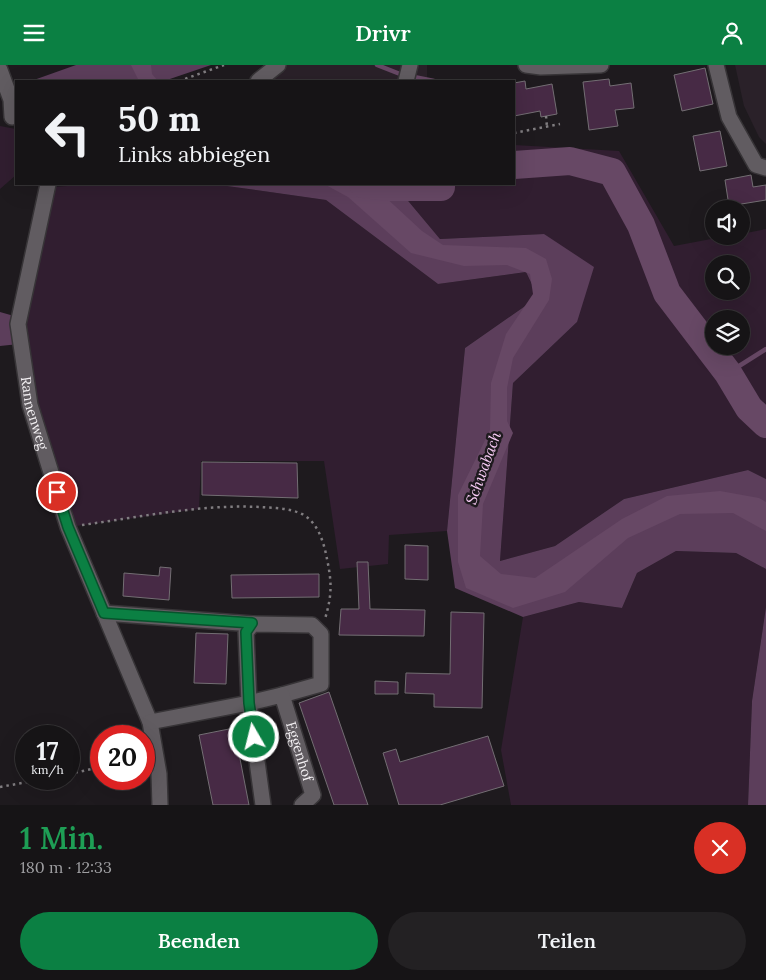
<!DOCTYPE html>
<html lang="de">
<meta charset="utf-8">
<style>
:root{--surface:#161416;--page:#232123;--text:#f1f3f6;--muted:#9e9ea1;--line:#353335;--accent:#0b8043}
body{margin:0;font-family:Lora,serif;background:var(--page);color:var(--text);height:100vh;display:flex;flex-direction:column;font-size:19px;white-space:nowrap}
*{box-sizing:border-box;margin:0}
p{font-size:16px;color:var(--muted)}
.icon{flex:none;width:28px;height:28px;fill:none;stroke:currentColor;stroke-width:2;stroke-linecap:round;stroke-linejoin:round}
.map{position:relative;height:740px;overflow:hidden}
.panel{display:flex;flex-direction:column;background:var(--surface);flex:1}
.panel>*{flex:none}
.top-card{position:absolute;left:15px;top:15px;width:500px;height:105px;border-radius:0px;box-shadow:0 5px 20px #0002,0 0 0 1px var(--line);background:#161416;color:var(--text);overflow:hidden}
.tools{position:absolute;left:705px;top:135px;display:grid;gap:10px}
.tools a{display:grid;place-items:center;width:45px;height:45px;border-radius:50%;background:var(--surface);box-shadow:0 5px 20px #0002,0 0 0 1px var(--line);font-size:25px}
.speed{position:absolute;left:15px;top:660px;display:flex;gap:10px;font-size:25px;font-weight:700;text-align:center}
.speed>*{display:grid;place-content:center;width:65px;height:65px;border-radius:50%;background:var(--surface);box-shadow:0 5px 20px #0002,0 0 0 1px var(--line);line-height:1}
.speed small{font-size:12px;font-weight:400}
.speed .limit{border:8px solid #d22;background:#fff;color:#111}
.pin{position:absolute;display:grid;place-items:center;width:42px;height:42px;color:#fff;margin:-21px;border:2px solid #fff;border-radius:50%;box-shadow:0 1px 5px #0007}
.me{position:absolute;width:55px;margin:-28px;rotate:352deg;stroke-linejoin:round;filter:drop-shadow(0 0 4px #0008)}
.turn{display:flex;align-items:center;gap:18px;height:105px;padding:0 20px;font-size:22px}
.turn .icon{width:65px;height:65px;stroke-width:2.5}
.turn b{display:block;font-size:35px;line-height:42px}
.round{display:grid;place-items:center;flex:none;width:52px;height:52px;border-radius:26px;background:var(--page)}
.headline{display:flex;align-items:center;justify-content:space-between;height:85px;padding:0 20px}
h1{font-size:30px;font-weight:600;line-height:38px;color:#1e9e55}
.button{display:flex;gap:10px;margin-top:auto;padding:10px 20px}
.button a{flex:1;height:58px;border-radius:30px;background:var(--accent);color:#fff;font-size:20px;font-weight:600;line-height:58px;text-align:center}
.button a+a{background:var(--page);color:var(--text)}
header{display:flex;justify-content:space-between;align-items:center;height:65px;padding:0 20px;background:var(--accent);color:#fff;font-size:22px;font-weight:600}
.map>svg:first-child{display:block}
.built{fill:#2a2129}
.green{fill:#311e30;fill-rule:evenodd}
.forest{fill:#5c3e5b}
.water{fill:#674865}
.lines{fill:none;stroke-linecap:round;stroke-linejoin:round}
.stream{stroke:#674865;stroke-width:4.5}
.river{stroke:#674865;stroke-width:28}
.building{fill:#472a45;stroke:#736e73}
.minor-casing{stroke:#373437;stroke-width:18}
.path{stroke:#807d80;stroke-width:2.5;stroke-dasharray:2.5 4;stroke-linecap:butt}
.minor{stroke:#615c61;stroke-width:15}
.route-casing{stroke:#07532c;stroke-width:12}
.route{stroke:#0b8043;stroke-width:9}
.labels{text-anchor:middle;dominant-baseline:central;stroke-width:5;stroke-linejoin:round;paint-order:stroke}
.street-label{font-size:14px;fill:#f3f0f3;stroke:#1e1a1e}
.water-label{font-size:15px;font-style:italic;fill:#fbcef8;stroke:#1e1a1e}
</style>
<header><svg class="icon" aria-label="menu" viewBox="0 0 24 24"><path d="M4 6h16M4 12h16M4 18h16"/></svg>Drivr<svg class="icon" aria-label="person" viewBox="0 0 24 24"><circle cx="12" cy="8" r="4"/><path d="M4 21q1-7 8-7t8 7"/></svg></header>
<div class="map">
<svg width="766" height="740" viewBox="0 0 766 740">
<rect width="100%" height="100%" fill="#1e1a1e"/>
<!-- built -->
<g class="built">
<path d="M287,0H427V16H267Z"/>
<path d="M735,0H766V79L759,72L744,41Z"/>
</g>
<!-- green -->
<g class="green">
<path d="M0,61L16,64V110L0,124Z"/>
<path d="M514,80L619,86L674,181L727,171H741V169L766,164V414L748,405L624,434L555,481L500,496L513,318L577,257L544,169L440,174L394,119H514ZM714,199H741V226H714ZM714,254H741V281H714Z"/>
<path d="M100,119H224L227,121L326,135L438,219L526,207L538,232L465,283L447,466L389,470L388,499L340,504L324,396H201L199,444L69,462L19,279L51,122Z"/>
<path d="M676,486L736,488L766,504V542L752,636L748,740H511L501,685L523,552L579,537L622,543L637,508Z"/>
</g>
<!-- forest -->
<g class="forest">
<path d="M76,0H211L164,16H31Z"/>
<path d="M224,119H394L440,174L544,169L594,202L577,257L513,318L500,496L555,481L624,434L748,405L766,414V504L736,488L676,486L637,508L622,543L579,537L523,552L455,523L447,466L465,283L538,232L526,207L438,219L326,135L227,121Z"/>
<path d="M0,247L21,253L19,279L0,281Z"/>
<path d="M766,542V740H748L752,636Z"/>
</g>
<!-- water -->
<g class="water">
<path d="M131,0H151L152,9L158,16H139Z"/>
<path d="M324,119H363L382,129L422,166L443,180L526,183L546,194L552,214L549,235L513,293L507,323V356L513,368L483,439L480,491L501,509L535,513L622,454L667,431L720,426L759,433L766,437V466L733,448L680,449L628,473L565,527L513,543L466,523L458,497V430L490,365L491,318L506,269L533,229L530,209L507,200L464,201L411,188L348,132Z"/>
</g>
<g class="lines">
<!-- stream -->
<g class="stream">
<path d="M377,0L400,9"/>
<path d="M414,12L434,16"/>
<path d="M728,308L766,284"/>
</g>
<!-- river -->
<g class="river">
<path d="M514,100L570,96L612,107L641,160L667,228L728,308L749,343L766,359"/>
<path d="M363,119L390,122H441V119"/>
</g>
</g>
<!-- building -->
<g class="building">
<path d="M705,3L713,39L682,46L674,10Z"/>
<path d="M609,14L610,21L631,18L634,43L615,45L618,61L589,65L583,17Z"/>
<path d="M525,16L526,24L552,19L557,49L541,52L540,46L514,51V18Z"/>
<path d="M720,66L727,101L700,106L693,71Z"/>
<path d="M751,110L753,122L766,120V135L729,141L725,115Z"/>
<path d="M202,397L297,398L298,433L202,430Z"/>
<path d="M405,480L428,481V515L405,514Z"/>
<path d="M357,497H368L370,544L425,545L424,571L339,570L341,544H359Z"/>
<path d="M160,502L171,503L169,535L123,531L124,508L159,511Z"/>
<path d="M319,509V532L232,533L231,510Z"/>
<path d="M451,547L484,548L482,643L434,642V629L405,628L406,608L450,609Z"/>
<path d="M196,568L228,569L226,619L194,618Z"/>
<path d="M375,616L398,617V629H375Z"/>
<path d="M329,627L368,740H334L299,638Z"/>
<path d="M234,663L249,740H213L199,670Z"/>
<path d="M488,671L504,721L440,740H399L383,688L396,684L400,697Z"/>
</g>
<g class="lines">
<!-- minor casing -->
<g class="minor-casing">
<g id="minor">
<path d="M526,0L541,2L601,0"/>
<path d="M716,0L729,52L756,100L766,103"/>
<path d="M0,5L11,35L12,52"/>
<path d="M258,16L278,0"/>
<path d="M406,16L410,0"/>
<path id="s1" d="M48,119L18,259L30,340L68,462L150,657L159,709L160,740"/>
<path d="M104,548L253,559"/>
<path d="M150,657L249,638L246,567L253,559L312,560L321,569V619L282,630"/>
<path id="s2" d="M263,740L249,638L282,630L313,730L302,740"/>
</g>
</g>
<!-- path -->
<g class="path">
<path d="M179,16L224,0"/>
<path d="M546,51L547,62"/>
<path d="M514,68L560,59"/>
<path d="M82,460C141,452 201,439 260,442C274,443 289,443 302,449C318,457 324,478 327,494C332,518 332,530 325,554"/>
<path d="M69,709L101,702"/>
<path d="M0,722L44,714"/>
</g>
<!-- minor -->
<use href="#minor" class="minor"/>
</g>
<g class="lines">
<!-- route casing -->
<g class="route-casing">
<path id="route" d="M57,427L68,462L104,548L252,558L246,567L249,638L254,672"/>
</g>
<!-- route -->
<use href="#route" class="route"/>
</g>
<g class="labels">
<!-- street labels -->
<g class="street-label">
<text stroke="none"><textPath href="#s1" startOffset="234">Rannenweg</textPath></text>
<text stroke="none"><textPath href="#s2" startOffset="196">Eggenhof</textPath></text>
</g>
<!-- water labels -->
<g class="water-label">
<text transform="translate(483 403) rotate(-70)">Schwabach</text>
</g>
</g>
</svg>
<div class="tools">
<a><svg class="icon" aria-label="sound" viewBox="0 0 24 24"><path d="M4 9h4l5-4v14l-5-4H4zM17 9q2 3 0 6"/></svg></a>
<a><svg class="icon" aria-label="search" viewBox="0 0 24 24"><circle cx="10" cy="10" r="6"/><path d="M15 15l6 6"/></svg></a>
<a><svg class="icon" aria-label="layers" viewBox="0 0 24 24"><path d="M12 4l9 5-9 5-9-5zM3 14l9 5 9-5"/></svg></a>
</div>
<div class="speed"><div>17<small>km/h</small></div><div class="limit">20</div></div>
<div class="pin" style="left:57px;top:427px;background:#d93025"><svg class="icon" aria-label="arrive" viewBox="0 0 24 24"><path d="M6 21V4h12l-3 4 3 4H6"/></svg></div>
<svg class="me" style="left:254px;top:672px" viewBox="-20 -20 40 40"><circle r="17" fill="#0b8043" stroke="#fff" stroke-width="3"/><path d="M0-11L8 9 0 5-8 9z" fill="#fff"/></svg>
<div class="top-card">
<div class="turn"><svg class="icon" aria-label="left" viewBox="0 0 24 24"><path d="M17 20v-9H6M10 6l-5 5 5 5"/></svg><div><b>50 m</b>Links abbiegen</div></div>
</div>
</div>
<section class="panel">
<div class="headline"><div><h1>1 Min.</h1><p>180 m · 12:33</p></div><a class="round" style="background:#d93025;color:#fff"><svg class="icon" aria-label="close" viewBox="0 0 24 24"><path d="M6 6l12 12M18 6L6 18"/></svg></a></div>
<div class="button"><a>Beenden</a><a>Teilen</a></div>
</section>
